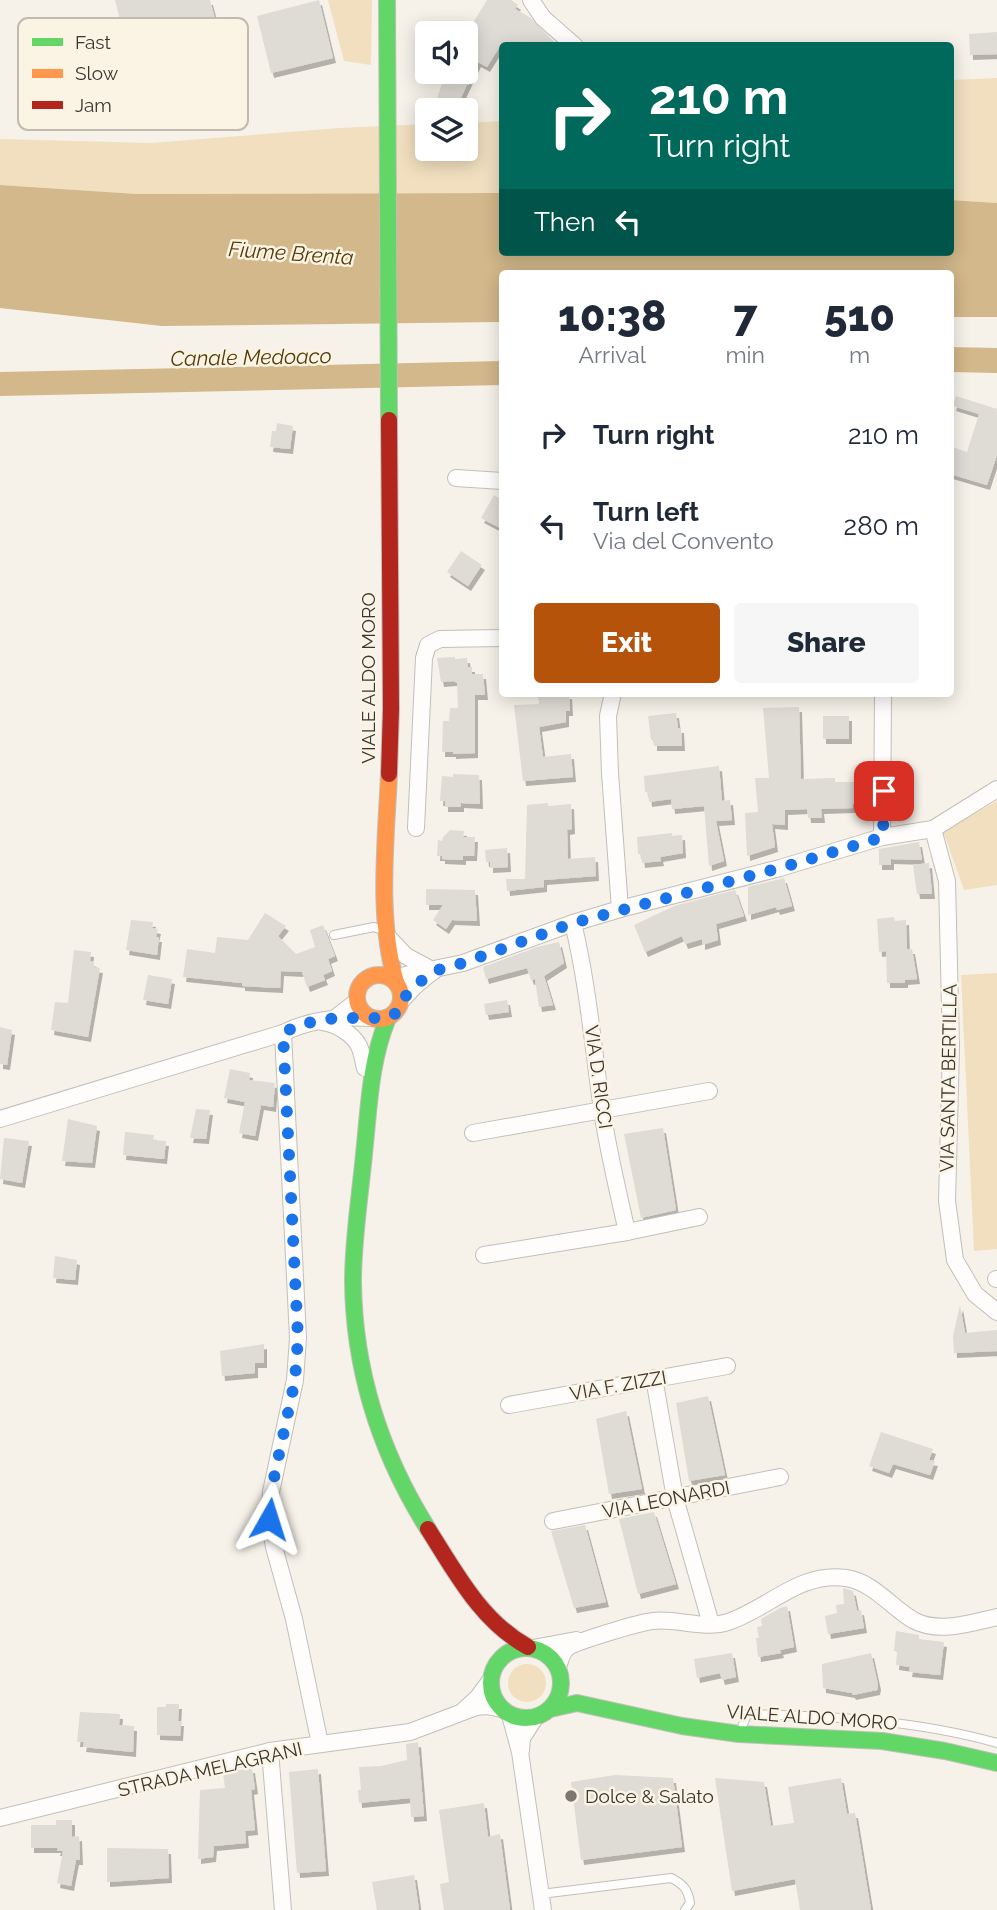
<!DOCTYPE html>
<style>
:root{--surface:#fff;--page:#f6f6f7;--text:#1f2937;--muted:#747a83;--accent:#b45309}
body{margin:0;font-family:Raleway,sans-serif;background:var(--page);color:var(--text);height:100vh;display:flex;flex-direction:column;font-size:26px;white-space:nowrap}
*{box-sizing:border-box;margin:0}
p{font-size:23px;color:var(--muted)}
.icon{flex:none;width:38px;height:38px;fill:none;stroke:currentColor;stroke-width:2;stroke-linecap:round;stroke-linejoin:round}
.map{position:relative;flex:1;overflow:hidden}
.side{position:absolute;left:499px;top:270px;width:455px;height:427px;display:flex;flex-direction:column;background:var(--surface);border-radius:7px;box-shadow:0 4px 18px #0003}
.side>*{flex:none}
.banner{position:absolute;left:499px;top:42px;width:455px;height:214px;border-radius:7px;box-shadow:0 4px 18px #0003;background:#00695c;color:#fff;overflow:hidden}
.tools{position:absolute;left:415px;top:21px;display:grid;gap:14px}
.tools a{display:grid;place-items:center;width:63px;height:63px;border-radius:7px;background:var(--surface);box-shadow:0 4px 18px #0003;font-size:35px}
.pin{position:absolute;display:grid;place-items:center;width:60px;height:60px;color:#fff;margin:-30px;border-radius:14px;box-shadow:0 4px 10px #0006}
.me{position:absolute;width:77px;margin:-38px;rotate:6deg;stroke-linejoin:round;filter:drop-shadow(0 0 5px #0008)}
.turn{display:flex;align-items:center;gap:24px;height:147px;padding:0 35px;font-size:32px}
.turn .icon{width:91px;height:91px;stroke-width:2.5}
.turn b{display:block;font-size:49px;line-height:60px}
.then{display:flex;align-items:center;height:66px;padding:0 35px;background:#0003;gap:14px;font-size:26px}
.eta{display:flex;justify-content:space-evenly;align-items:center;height:119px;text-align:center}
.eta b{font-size:42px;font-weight:800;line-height:49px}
.button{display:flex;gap:14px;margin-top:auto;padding:14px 35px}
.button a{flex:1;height:80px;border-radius:7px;background:var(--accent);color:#fff;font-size:28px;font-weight:800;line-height:80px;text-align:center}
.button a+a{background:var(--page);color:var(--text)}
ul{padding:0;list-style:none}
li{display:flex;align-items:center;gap:21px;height:91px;padding:0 35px}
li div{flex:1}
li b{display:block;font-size:26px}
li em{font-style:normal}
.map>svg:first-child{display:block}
.green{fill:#f1dfbf}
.water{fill:#d2b88a}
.building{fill:#dfdbd5;filter:url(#shadow)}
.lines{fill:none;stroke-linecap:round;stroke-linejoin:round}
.lane-casing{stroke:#c2bfb9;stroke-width:10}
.street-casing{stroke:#c2bfb9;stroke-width:18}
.fast-casing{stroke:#c2bfb9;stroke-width:18}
.slow-casing{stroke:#c2bfb9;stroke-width:18}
.jam-casing{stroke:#c2bfb9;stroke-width:18}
.lane{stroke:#fefdfc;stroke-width:8}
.street{stroke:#fefdfc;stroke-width:16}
.fast{stroke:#63d668;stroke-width:16}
.slow{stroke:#ff974d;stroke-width:16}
.jam{stroke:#b3261e;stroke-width:16}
.route{stroke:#1a73e8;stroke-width:12;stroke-dasharray:0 21.6}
.poi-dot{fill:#7b7871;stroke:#fbf3e4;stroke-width:2.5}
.labels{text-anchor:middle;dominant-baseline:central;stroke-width:5;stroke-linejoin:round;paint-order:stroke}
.street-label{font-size:19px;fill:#393630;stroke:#fbf3e4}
.poi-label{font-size:19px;fill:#393630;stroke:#fbf3e4;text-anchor:start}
.water-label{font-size:21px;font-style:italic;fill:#543b08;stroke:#fbf3e4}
.key{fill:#fbf3e4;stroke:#c1baae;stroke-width:2}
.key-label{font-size:19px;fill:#393630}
</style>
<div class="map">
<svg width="997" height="1910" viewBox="0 0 997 1910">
<defs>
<filter id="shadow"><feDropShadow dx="3" dy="5" stdDeviation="0" flood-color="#0004"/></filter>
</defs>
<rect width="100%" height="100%" fill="#f6f2e9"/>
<!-- green -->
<g class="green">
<path d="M328,0H372L371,65L344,61Z"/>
<path d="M997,78V203L950,200V80Z"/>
<path d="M502,121V193L137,194L0,185V139L151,143L340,128L427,124V149H466V123Z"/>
<path d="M997,801V885L964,890L943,831Z"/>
<path d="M997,973V1249L974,1251L961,975Z"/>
<circle cx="527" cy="1683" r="19"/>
</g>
<!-- water -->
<g class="water">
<path d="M0,185L137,194L502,193V252H950V200L997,203V317H950V273H502V322L162,326L0,308Z"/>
<path d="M950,347L997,348V373L950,372Z"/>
<path d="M502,361V385L0,396V372Z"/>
</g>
<!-- building -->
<g class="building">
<path d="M115,0H210L232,84H200L159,49L166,81L137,88Z"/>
<path d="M319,0L333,58L271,73L257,16Z"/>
<path d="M487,0H511L518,5L515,9L531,18L558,46H500L487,67L478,62L455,110L437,106L438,95L446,73L466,80V34Z"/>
<path d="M997,32V54L970,55L969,34Z"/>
<path d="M956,396L997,409V455L987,485L950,474V446L967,452L979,414L953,406Z"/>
<path d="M277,423L293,426L290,449L270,447L272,431H276Z"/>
<path d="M494,495L502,500V529L481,518Z"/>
<path d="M461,551L482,565L468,586L447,572Z"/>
<path d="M455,657V659L467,658L468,667H472V674H483L485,695H475V753L453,754V752H442L443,721H449L450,708H458L457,683L454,681L441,682L437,658Z"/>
<path d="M569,694L570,711H566V722L539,727L543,757L571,754L573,777L523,781L514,705L539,704L538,697Z"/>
<path d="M799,707L801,779L835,778V782H859V777H871L870,804H853L852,808L821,809L822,818H808L807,809L785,810V825L772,824L775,847L747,856L745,813L758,812L755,778H769L763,708Z"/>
<path d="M676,713L678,728H681L682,746H654V740H651L648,716Z"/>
<rect x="823" y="716" width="26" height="23"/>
<path d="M719,766L722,801L730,800L732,820L716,821L724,861L709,866L704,806L672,809L671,799L649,802L648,792H645L644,776Z"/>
<path d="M453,774L479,775L480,804L461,803V807H445V801H440L442,776L453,777Z"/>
<path d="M548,803V806L571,804L572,829L567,830L568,859L595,857L596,876L544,880V887L507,891L506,879H525L527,805Z"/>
<path d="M450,830L464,831L463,837H475L474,856H463V860L442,859V856H437L438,840L442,841L443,837Z"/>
<path d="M672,833V836L682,835L683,853L660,857L661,861L642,863L641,854H638L637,837Z"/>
<path d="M919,842L922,860L891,859V865H879V849Z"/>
<path d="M507,848L508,867L490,868V862H486L485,850Z"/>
<path d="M929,863L932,894H917L913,865Z"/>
<path d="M784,878L792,906L777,910L776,907L748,915V887Z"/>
<path d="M426,889L475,890L477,921L452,920L446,929L433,920L443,905H426Z"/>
<path d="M735,890L744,916L716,924L718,940L702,945V939L685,944L682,936L645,952L634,925L674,906Z"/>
<path d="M265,913L286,926L278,936L296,954L315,947L310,930L323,925L335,956L328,959L332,971L323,975L325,980L307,987L302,972L281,971L280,988L242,986V983L183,977L187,949L215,953L217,937L248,940Z"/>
<path d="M894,917L895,921L906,920L907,949H912L917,979L905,980V983H887L886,951L879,952L877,919Z"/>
<path d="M131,920L153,922L152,928L158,929L156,937H159L157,955L126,950Z"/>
<path d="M559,942L564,963L544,976L553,1005L539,1007L535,979L531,980L527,968L486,979L483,967L537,947Z"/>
<path d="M74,950L91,952L90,961L94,962V967L100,968L88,1037L51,1030L55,1002L68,1003Z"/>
<path d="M148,975L172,979L168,1004L143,1000Z"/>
<path d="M507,1000L509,1012L486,1015L484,1004Z"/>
<path d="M0,1027L12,1030L7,1065L0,1064Z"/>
<path d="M230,1069L250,1073L249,1080L275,1083L273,1107L261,1105L255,1136L239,1133L245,1102L224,1098Z"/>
<path d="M196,1109L210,1110L206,1139L190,1138Z"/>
<path d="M68,1119L97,1126L92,1163L62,1161Z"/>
<path d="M663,1128L676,1210L641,1218L624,1134Z"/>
<path d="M125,1132L154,1135L153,1140L166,1141L164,1159L123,1155Z"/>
<path d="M4,1138L29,1141L22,1183L0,1179Z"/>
<path d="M55,1256L77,1260L75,1280L53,1278Z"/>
<path d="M960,1305L965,1333L997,1330V1351L954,1353L953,1336Z"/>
<path d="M264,1344V1363H255V1373L222,1376L220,1351Z"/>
<path d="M708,1396L725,1475L689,1481L676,1403Z"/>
<path d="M626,1411L642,1489L609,1494L596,1419Z"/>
<path d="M881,1432L933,1449L929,1460L935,1461L930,1475L893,1464L889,1473L869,1466Z"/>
<path d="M654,1512L676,1584L638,1594L619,1519Z"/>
<path d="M585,1525L606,1602L574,1608L551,1531Z"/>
<path d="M843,1588L853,1591L857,1611L861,1610L864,1628L828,1634L825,1616L837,1613L836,1605L844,1604Z"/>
<path d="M787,1606L794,1647L780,1650L781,1653L758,1657L756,1638H759L757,1627L762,1626L761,1619L780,1608Z"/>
<path d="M896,1631L919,1635V1639L944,1642L940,1675L909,1672L910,1667L896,1665L897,1652L894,1651Z"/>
<path d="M732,1653L736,1677L722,1680L720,1673L697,1678L694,1659Z"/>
<path d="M871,1653L878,1685L877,1690L853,1695L852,1693L823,1688L822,1664Z"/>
<path d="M166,1704H179L178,1721H181L180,1736L157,1735V1707H166Z"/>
<path d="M80,1712L120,1714L119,1725L134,1726L133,1752L83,1747L84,1742H77Z"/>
<path d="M418,1742L424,1816L411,1817L410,1798L359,1803L358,1790H361L359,1767L381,1766L407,1760L406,1744Z"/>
<path d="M252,1768L255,1789L251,1790L255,1830L245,1831L246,1843L214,1846L213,1857L198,1859L200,1790L225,1788L223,1773Z"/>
<path d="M318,1769L326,1871L297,1873L289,1772Z"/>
<path d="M615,1775L673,1778L682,1847L581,1860L571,1782Z"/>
<path d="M715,1778L764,1782L771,1826L794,1823L788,1787L841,1778L847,1814L855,1813L871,1910H800L795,1879L732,1891Z"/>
<path d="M484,1803L488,1837L500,1834L510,1910H444L440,1884L449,1882L439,1810Z"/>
<path d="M56,1820H72V1837L79,1836L80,1860H76L71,1886L57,1883L63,1851H57L58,1848H31V1825H56Z"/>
<path d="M107,1848L168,1849L169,1878L107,1882Z"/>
<path d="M414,1875L419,1910H377L372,1882Z"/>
</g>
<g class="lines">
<!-- lane casing -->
<g class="lane-casing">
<g id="lane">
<path d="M334,935L374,927L385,931"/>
<path d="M740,1732L747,1714C831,1716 916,1720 997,1743"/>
<path d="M541,1894L671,1878C683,1884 688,1889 690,1903L685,1910"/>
</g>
</g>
<!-- street casing -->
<g class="street-casing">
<g id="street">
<path d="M531,0L543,18L575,46"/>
<path d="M456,478L502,481"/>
<path d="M613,693L608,716L610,773L620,909"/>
<path d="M416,828L424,658L428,645L440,639L502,638"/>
<path d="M933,829L947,881L951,1048L947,1201L955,1260L975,1294L997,1312"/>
<path d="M882,837L883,693"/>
<path d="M573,923C588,985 593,1047 602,1110C608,1151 618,1191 627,1232"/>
<path d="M387,936L406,956L434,971"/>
<path d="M396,982L405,975L463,963L573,923L620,909L780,868L882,837L933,829L997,789"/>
<path d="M402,1000L416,985L432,972"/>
<path d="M335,1018L357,1001"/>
<path d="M322,1022C335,1023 353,1034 359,1046C362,1052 363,1061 365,1068"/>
<path d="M283,1033L298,1338L295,1380L271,1492L269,1519L274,1547L294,1619L320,1744"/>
<path d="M0,1119L283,1033C311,1019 340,1016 371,1018"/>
<path d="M473,1133L709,1091"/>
<path d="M484,1255L627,1232L699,1217"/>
<path d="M996,1279H997"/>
<path d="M654,1378L675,1498L711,1624"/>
<path d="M509,1405L727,1366"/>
<path d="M553,1521L780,1477"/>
<path d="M533,1648L576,1640"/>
<path d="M558,1668C560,1661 561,1653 567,1648C574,1642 641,1622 653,1621C677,1618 704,1630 728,1622C768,1609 800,1571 846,1578C873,1582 891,1607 913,1620C939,1634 971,1623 997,1617"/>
<path d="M464,1710L478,1697L490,1681"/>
<path d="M510,1715L520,1752L543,1910"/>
<path d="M521,1750L522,1738L535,1718"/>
<path d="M270,1751L283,1910"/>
<path d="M0,1818L270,1751L410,1732L476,1707L486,1706L502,1709"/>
</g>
</g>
<!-- fast casing -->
<g class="fast-casing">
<g id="fast">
<path d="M387,0L389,420"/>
<path d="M388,1018C370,1061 369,1108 364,1154C360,1197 353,1239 353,1282C354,1370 381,1454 428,1529"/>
<circle cx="526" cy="1683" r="35"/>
<path d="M550,1709L577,1703L682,1726L739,1734L882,1741L945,1751L997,1763"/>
</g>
</g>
<!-- slow casing -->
<g class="slow-casing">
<g id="slow">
<path d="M389,774C386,841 377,918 396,982"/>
<circle cx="379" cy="997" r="22"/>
</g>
</g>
<!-- jam casing -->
<g class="jam-casing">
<g id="jam">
<path d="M389,774L391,709L389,420"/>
<path d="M428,1529C456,1573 481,1621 528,1647"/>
</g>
</g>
<!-- lane -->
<use href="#lane" class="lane"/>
<!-- street -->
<use href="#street" class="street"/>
<!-- fast -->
<use href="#fast" class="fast"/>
<!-- slow -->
<use href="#slow" class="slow"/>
<!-- jam -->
<use href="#jam" class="jam"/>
</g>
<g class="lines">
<!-- route -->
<path class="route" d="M269,1519L271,1492L295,1380L298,1338L283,1033L301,1024L335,1018H388L396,1013L402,1000L416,985L434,971L463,963L573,923L780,868L883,837L884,791"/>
</g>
<!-- markers -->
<circle class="poi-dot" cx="571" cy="1796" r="7"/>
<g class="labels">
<!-- street labels -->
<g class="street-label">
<text transform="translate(368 678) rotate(-90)">VIALE ALDO MORO</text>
<text transform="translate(599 1077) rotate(82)">VIA D. RICCI</text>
<text transform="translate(948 1078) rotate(-89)">VIA SANTA BERTILLA</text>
<text transform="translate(618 1385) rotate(-10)">VIA F. ZIZZI</text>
<text transform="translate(666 1499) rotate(-11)">VIA LEONARDI</text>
<text transform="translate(812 1717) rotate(4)">VIALE ALDO MORO</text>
<text transform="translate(210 1769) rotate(-13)">STRADA MELAGRANI</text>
</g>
<!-- poi labels -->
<g class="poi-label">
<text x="585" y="1796">Dolce &amp; Salato</text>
</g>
<!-- water labels -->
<g class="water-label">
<text transform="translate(291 253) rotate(4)">Fiume Brenta</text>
<text transform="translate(251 357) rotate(-1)">Canale Medoaco</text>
</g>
</g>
<!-- legend -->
<rect x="18" y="18" width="230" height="112" rx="10" class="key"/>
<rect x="32" y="38" width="31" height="8" fill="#63d668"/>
<rect x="32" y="69" width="31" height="9" fill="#ff974d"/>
<rect x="32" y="101" width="31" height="8" fill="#b3261e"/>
<g class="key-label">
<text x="75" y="49">Fast</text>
<text x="75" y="80">Slow</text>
<text x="75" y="112">Jam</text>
</g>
</svg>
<div class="tools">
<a><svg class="icon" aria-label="sound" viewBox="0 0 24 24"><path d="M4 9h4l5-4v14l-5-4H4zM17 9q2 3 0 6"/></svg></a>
<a><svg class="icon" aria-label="layers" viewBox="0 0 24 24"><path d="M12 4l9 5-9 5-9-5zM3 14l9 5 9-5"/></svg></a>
</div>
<div class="pin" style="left:884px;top:791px;background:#d93025"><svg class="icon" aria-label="arrive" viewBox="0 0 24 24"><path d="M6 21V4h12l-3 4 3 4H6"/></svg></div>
<svg class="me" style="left:269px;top:1519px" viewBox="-20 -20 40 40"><path d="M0-17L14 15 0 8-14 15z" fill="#1a73e8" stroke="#fff" stroke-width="4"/></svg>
<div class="banner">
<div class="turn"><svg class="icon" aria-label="right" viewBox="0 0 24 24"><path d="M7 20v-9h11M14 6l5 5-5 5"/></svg><div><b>210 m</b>Turn right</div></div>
<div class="then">Then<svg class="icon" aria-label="left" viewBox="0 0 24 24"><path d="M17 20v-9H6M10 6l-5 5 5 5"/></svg></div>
</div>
<section class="side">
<div class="eta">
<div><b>10:38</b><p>Arrival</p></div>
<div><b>7</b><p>min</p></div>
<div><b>510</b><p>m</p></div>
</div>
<ul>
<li><svg class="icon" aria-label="right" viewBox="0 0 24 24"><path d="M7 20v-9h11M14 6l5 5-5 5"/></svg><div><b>Turn right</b></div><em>210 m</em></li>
<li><svg class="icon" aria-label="left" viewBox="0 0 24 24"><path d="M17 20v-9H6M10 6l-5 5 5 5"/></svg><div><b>Turn left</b><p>Via del Convento</p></div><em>280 m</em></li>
</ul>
<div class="button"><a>Exit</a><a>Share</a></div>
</section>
</div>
